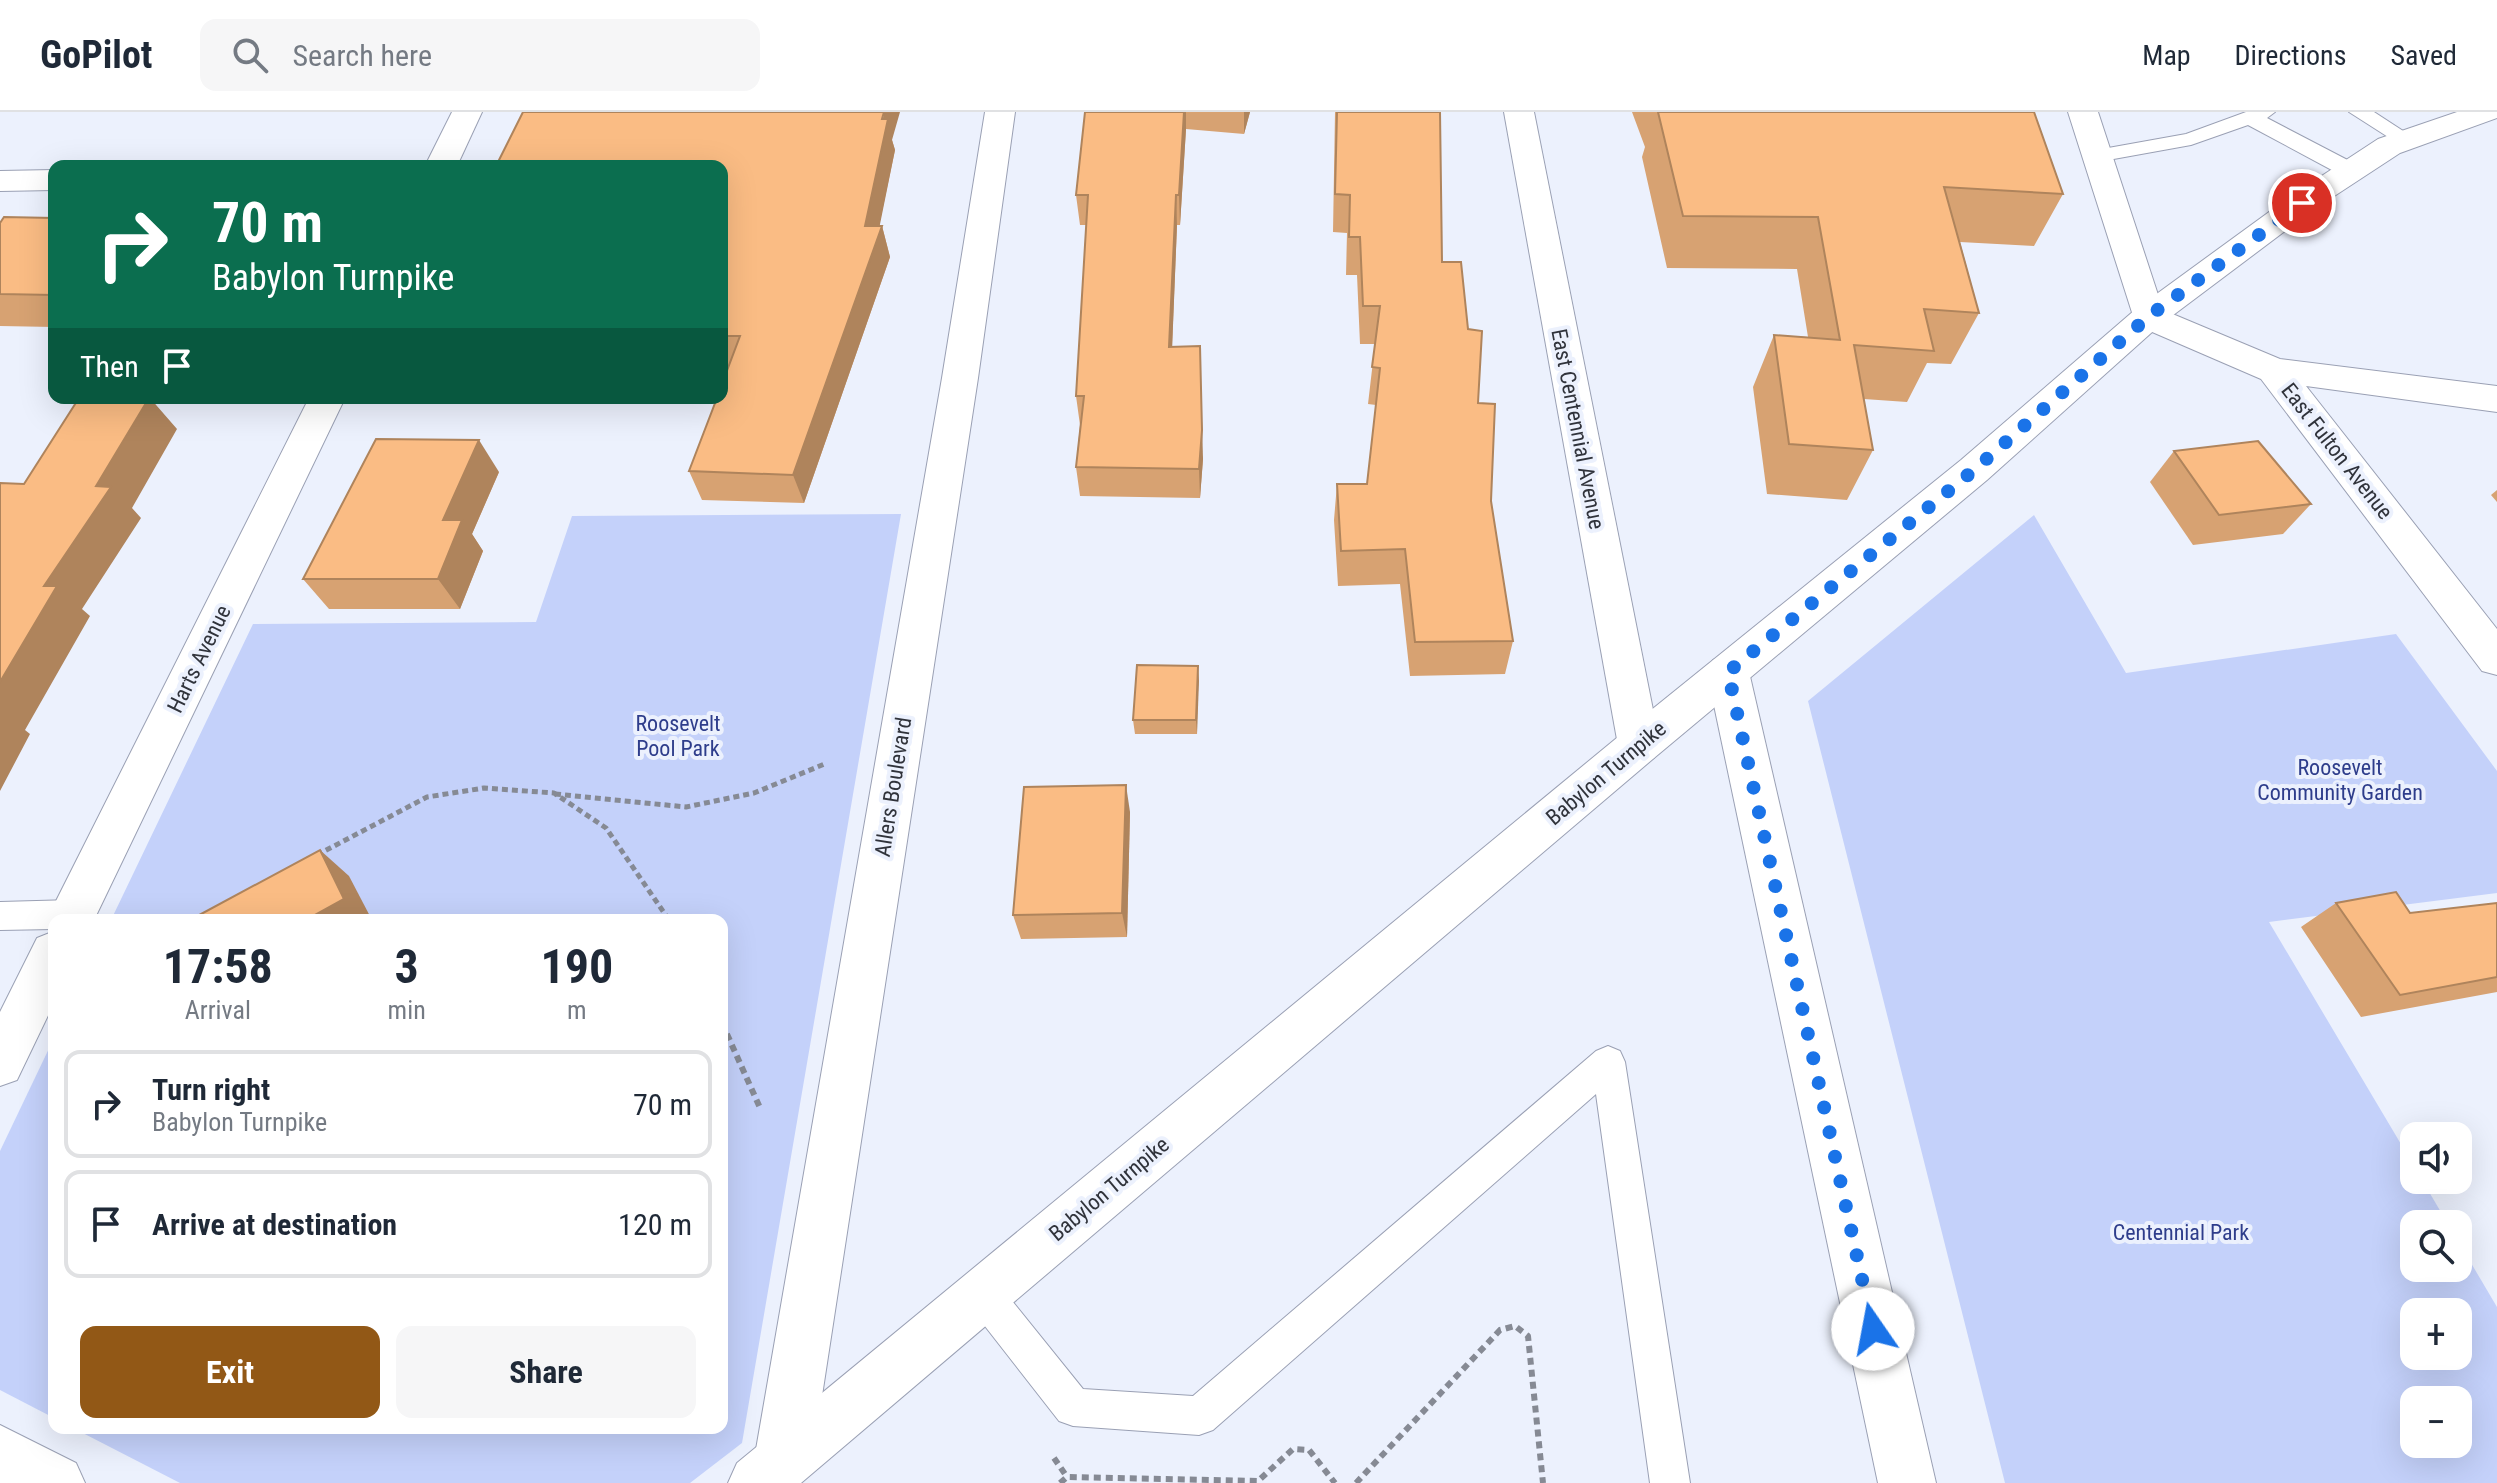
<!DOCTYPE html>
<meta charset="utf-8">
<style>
:root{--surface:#fff;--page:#f6f6f7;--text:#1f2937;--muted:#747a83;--line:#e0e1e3;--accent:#925816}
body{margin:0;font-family:"Roboto Condensed",sans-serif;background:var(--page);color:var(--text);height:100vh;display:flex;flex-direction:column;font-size:30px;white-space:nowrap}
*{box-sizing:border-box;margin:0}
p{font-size:26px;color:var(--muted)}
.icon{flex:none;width:44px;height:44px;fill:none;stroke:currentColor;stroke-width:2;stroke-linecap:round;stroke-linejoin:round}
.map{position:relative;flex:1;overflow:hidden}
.drawer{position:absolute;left:48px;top:802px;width:680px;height:520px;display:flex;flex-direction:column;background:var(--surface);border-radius:16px;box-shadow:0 8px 32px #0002}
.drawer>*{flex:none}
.top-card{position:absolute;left:48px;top:48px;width:680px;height:244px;border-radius:16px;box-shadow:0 8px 32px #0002;background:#0b6e4f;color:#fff;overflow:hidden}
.fabs{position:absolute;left:2400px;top:1010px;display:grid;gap:16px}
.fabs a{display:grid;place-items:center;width:72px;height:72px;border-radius:16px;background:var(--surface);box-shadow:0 8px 32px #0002;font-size:40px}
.pin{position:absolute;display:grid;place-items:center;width:68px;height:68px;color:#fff;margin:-34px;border:4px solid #fff;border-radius:50%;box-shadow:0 2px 8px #0007}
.me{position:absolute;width:88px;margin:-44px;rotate:348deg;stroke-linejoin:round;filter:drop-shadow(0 0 6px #0008)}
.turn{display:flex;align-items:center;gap:28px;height:168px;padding:0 32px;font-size:36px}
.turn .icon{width:104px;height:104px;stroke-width:2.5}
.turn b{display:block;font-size:56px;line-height:68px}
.then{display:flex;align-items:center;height:76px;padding:0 32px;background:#0003;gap:16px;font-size:30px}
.eta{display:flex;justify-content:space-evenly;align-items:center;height:136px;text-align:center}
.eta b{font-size:48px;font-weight:700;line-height:56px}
.cta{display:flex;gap:16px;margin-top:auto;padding:16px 32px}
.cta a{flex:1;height:92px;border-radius:16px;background:var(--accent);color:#fff;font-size:32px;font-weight:700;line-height:92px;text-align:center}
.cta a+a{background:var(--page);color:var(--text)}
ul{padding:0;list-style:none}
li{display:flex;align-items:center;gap:24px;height:108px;margin:0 16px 12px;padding:0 16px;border:4px solid var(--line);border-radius:16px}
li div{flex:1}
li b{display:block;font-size:30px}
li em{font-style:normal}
header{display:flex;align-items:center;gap:48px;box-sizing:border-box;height:112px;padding:0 40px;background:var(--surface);border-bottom:2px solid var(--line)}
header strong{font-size:38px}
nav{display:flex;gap:44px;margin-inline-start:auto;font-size:28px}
.search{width:560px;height:72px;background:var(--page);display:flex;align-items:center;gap:20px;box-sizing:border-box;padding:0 28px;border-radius:16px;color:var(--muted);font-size:30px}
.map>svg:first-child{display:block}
.green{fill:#c4d1fa;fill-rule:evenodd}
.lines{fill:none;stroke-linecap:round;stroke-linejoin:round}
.service-casing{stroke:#9aa0b4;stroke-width:2}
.minor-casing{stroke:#9aa0b4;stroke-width:2}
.tertiary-casing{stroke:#9aa0b4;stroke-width:2}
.secondary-casing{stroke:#9aa0b4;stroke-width:2}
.primary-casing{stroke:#9aa0b4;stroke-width:2}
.path-far1{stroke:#868a94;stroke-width:5;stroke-dasharray:6 4;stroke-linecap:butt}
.path{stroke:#868a94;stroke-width:6;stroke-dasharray:7 5;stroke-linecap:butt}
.service{fill:#fff;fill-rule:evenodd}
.minor{fill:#fff;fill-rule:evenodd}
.tertiary{fill:#fff;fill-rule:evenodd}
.secondary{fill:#fff;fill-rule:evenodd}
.primary{fill:#fff;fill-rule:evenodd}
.wall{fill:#d7a272}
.shaded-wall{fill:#af845c}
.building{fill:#fabc84;stroke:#af845c;stroke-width:2}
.route{stroke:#1a73e8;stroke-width:14;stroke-dasharray:0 25.2}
.labels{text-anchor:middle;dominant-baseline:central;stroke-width:8;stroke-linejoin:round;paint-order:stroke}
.street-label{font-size:22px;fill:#30333b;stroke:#ecf1fd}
.park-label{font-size:22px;fill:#2e3d8b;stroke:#ecf1fd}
</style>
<header>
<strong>GoPilot</strong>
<div class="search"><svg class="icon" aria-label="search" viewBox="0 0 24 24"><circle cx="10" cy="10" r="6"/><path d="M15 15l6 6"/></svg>Search here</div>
<nav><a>Map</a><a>Directions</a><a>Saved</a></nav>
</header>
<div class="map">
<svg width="2497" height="1371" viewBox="0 0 2497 1371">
<rect width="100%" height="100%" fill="#ecf1fd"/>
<!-- green -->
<g class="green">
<path d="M901,402L742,1331L690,1371H180L73,1316H722V808H111L253,512L536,510L572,404Z"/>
<path d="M2034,403L2126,561L2396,522L2497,659V781L2269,810L2414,1054V1068H2422L2448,1112H2414V1156H2458V1129L2497,1195V1371H2005L1808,589ZM2414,1200H2458V1244H2414ZM2414,1288H2458V1332H2414Z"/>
<path d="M54,926V1306L0,1278V1039Z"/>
</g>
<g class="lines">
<!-- service casing -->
<g class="service-casing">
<g id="service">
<path d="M2246,0H2275L2267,6L2359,54L2362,59L2351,66L2343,64L2248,13L2191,33L2097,50L2086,44L2097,38L2186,22Z"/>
<path d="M2349,0H2374L2417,28L2413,32H2399Z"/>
<path d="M73,788L84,792L89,802L86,808H54V817L0,818V790Z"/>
<path d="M1608,934L1620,939L1625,950L1690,1371H1650L1596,982L1213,1318L1199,1323L1073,1314L1059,1309L970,1195L965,1182L970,1169L983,1164L996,1169L1083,1277L1193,1284L1596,939Z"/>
</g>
</g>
<!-- minor casing -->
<g class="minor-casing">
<g id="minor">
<path d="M452,0H482L457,54H425Z"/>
<path d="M985,0H1015L978,266L812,1349L803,1369L767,1371L763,1369L754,1349L942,266Z"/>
<path d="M1504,0H1534L1660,633L1654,646L1639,651L1624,646L1618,633Z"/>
<path d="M2068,0H2098L2163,198L2280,247L2497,274V300L2306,274L2497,517V563L2482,559L2261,267L2136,213Z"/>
<path d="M54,58V78L0,79V59Z"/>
<path d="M309,286H345L94,808H54V891L17,968L0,974V900L37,826L52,820L47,808L54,793Z"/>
</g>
</g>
<!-- tertiary casing -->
<g class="tertiary-casing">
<path id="tertiary" d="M0,1313L76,1351L85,1371H0Z"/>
</g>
<!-- secondary casing -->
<g class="secondary-casing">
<path id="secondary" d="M1728,543L1743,548L1749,560L1936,1371H1878L1707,560L1713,548Z"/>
</g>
<!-- primary casing -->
<g class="primary-casing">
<path id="primary" d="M2457,0H2497V6L2400,41L2313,98L2160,213L1987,368L1654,646L801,1371H728L737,1351L1624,620L1961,348L2136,197L2291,84L2378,27Z"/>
</g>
<!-- path-far1 -->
<g class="path-far1">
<path d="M555,682L686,695L754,681L827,651"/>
<path d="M317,743L427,685L484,676L554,681L606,716L669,808"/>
</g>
<!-- path -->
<g class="path">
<path d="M722,911L761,998"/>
<path d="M1054,1346L1067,1365"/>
<path d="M1060,1371L1067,1365L1258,1369L1293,1337L1309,1338L1335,1371"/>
<path d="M1356,1371L1500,1218L1515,1214L1528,1224L1543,1371"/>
</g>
<!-- service -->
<use href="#service" class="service"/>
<!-- minor -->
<use href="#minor" class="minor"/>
<!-- tertiary -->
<use href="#tertiary" class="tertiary"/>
<!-- secondary -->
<use href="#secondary" class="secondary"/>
<!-- primary -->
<use href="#primary" class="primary"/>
</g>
<!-- wall -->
<g class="wall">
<path d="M1085,0H1250L1244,22L1186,17L1180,113H1177L1172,235L1203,347L1200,386L1080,384L1076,355L1080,313L1076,284L1086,113H1080L1076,83Z"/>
<path d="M1335,0H1440L1442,150L1468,217L1491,389L1513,529L1505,562L1410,564L1400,472L1338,474L1334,408L1337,372H1367L1376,293L1368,292L1375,232H1360L1357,163H1346L1347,121L1333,120Z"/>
<path d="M1632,0H2034L2063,82L2034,134L1960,130L1979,201L1951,252L1927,251L1907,290L1864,287L1873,338L1847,388L1767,382L1753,275L1774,223L1808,225L1797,157L1667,156L1642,45L1645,35Z"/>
<path d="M892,28L895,38L879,114H882L890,145L804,391L702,388L689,359L729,254L722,253V54H500L498,50Z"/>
<path d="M54,106V215L0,214V111Z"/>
<path d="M2174,339L2311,392L2283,422L2193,433L2150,370Z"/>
<path d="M499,360L472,422L483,439L460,497H329L303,467Z"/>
<path d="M2497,378V390L2491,383Z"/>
<path d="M1198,554L1197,622H1135L1133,608Z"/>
<path d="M1130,700L1127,825L1021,827L1013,803Z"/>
<path d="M2336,791L2410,801L2497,791V880L2361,905L2301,815Z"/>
</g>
<!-- shaded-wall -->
<g class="shaded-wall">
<path d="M884,0H900L892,28L895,38L876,132L882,114L890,145L804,391L793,363L865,114Z"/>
<path d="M1184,0H1186V17L1180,113L1179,83Z"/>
<path d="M1244,0H1250L1244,22Z"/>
<path d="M1176,83L1177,113L1171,264L1169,235Z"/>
<path d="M1200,234L1203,347L1200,386L1199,357Z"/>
<path d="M149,286H150L177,317L132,396L141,406L82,497L90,504L25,618L30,622L0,679V570L44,474L96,374Z"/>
<path d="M479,328L499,360L472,422L483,439L460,497L438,467L443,408Z"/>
<path d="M1198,554L1199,569L1197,622L1196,608Z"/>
<path d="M1126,673L1130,700L1127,825L1122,801Z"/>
<path d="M320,738L349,764L372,808H306Z"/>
</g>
<!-- building -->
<g class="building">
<path d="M523,0H884L882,7H888L865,114H882L793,363L689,359L717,286H722V272L740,224H722V54H500L501,50H498Z"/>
<path d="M1085,0H1184L1179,83H1176L1169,235L1200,234L1202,318L1199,357L1076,355L1084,284H1076L1088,83H1076Z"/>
<path d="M1337,0H1440L1442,150H1461L1468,217L1482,219L1478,291L1495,292L1491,389L1513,529L1415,530L1405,437L1341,439L1337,372H1367L1380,256L1372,255L1380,194H1363L1360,125H1349L1350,83L1335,82Z"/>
<path d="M1658,0H2034L2063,82L1944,75L1979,201L1924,197L1934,239L1854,233L1873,338L1789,332L1774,223L1840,228L1818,105L1683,104Z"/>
<path d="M4,105L54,106V183L0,182V111Z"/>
<path d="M79,286H149L96,374L111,375L44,474H57L0,570V371L24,372Z"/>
<path d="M376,327L479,328L443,408H462L438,467H303Z"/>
<path d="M2258,329L2311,392L2219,403L2174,339Z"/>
<path d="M1137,553L1198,554L1196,608H1133Z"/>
<path d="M1126,673L1122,801L1013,803L1024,675Z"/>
<path d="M320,738L344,787L306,808H190Z"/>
<path d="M2396,780L2410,801L2497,791V865L2400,883L2336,791Z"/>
</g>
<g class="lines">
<!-- route -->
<path class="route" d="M1873,1217L1728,560L1974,358L2148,205L2302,91"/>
</g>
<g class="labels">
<!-- street labels -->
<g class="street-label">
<text transform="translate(1578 317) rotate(79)">East Centennial Avenue</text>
<text transform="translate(2337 339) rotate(52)">East Fulton Avenue</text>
<text transform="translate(199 547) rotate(-64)">Harts Avenue</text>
<text transform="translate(1606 661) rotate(-40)">Babylon Turnpike</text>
<text transform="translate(893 675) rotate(-81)">Allers Boulevard</text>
<text transform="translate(1109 1077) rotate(-40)">Babylon Turnpike</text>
</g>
<!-- park labels -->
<g class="park-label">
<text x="678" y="611">Roosevelt<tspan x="678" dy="25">Pool Park</tspan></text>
<text x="2340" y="655">Roosevelt<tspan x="2340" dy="25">Community Garden</tspan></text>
<text x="2181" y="1120">Centennial Park</text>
</g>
</g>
</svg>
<div class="fabs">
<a><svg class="icon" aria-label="sound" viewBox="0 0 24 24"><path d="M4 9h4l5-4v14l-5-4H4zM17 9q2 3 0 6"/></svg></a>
<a><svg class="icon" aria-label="search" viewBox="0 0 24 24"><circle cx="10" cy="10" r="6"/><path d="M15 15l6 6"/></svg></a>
<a>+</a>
<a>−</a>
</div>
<div class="pin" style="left:2302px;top:91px;background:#d93025"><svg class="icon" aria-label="arrive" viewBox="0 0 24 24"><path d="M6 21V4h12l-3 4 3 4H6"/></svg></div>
<svg class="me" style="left:1873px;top:1217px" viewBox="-20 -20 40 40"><circle r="19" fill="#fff"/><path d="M0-13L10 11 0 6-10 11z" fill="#1a73e8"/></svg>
<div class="top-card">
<div class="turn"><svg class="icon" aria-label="right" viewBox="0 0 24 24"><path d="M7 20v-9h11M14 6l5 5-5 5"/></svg><div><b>70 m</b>Babylon Turnpike</div></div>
<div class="then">Then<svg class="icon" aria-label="arrive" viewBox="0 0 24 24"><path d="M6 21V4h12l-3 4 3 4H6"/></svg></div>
</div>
<section class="drawer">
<div class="eta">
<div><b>17:58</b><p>Arrival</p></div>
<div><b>3</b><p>min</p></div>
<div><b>190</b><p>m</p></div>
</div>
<ul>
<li><svg class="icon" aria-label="right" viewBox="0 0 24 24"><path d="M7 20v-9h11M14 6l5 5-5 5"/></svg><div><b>Turn right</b><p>Babylon Turnpike</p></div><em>70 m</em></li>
<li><svg class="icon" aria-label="arrive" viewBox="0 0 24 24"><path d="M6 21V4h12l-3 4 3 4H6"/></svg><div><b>Arrive at destination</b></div><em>120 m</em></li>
</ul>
<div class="cta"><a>Exit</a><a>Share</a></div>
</section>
</div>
